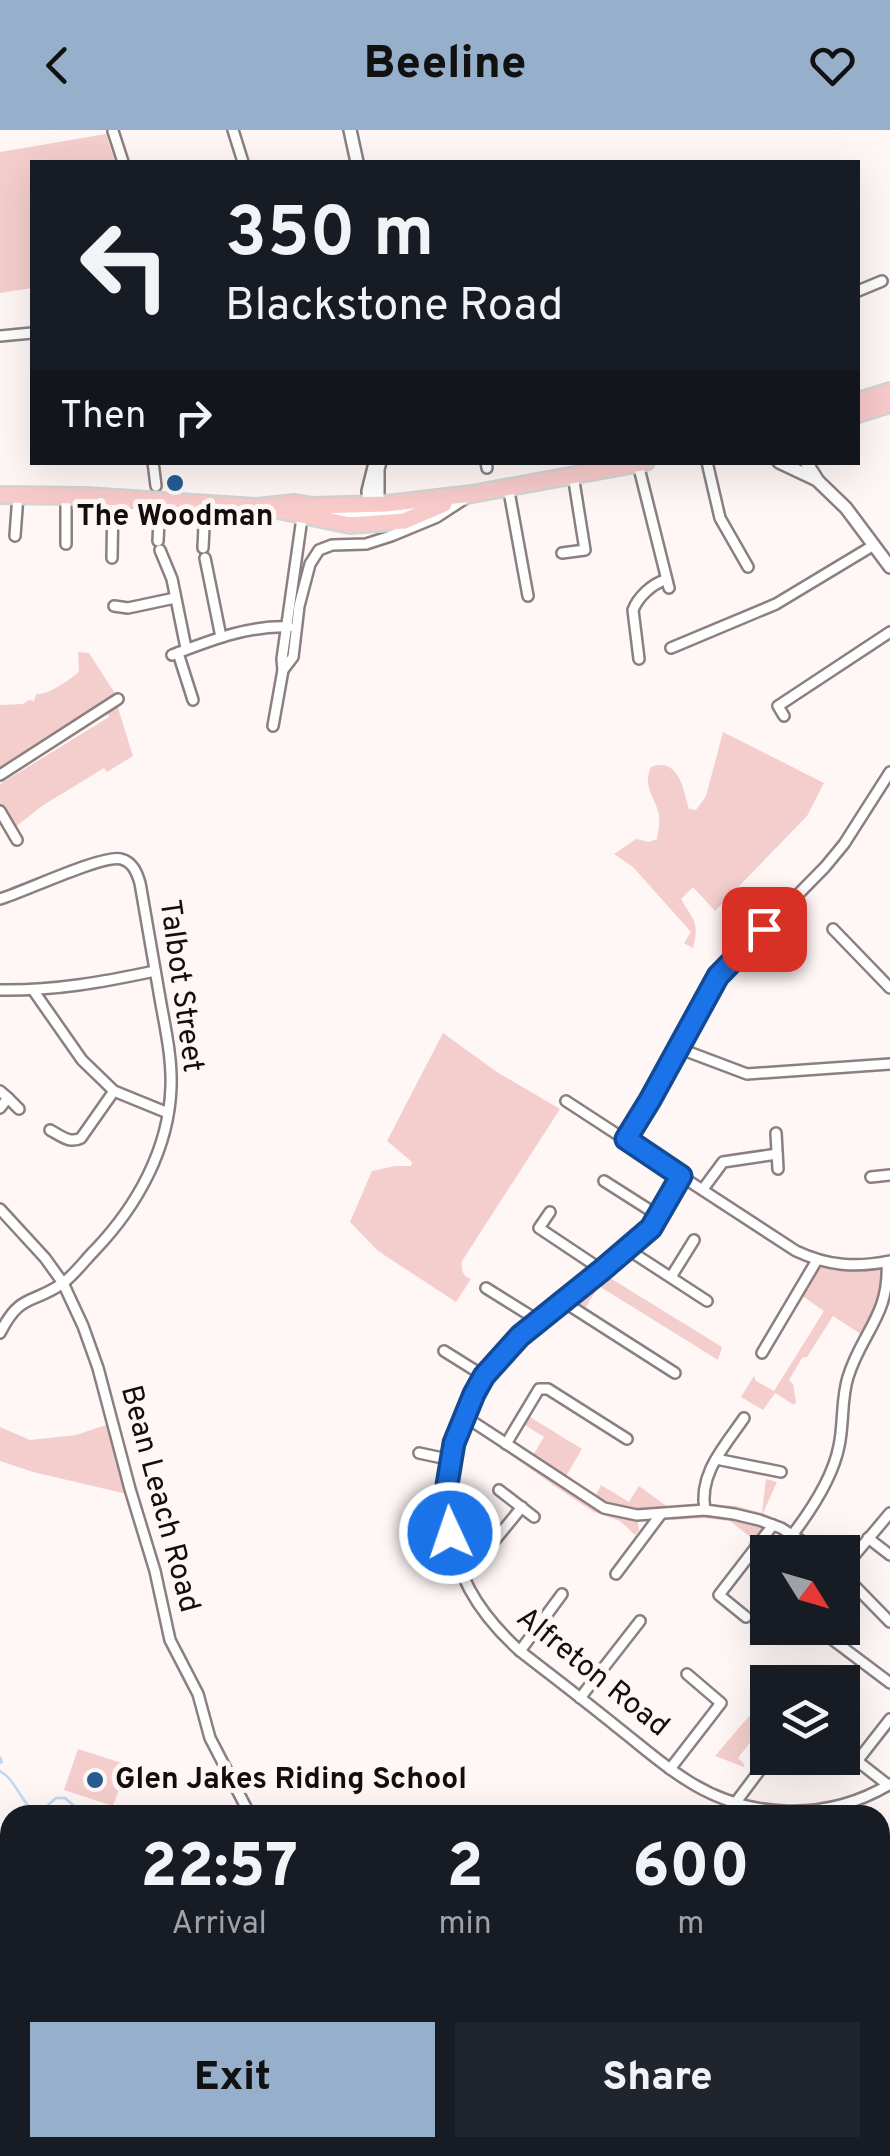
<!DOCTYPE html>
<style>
:root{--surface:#171b24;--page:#20242c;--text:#f1f3f6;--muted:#9ea1a6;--accent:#96afca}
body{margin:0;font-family:Overpass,sans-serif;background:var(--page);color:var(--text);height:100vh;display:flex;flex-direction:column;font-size:38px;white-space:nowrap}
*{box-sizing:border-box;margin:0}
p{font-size:32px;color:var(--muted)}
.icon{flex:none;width:55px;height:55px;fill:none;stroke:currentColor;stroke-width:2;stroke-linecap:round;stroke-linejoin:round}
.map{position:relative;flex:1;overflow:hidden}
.drawer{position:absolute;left:0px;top:1675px;width:890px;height:352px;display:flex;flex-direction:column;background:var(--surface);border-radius:30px 30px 0 0;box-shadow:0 10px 40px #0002}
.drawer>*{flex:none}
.top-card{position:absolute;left:30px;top:30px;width:830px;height:305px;border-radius:0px;box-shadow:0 10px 40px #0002;background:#171b24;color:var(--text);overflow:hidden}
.needle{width:65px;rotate:127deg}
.buttons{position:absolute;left:750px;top:1405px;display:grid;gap:20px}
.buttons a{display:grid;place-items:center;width:110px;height:110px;border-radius:0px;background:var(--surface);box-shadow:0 10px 40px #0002;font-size:50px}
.pin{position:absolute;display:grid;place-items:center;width:85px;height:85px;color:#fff;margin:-42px;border-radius:20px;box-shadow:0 5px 15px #0006}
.me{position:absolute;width:110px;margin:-55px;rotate:357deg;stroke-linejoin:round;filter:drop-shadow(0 0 8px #0008)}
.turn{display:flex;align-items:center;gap:35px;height:210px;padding:0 30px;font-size:45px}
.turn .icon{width:130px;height:130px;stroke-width:2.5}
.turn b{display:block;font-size:70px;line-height:85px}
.then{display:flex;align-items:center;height:95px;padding:0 30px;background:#0003;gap:20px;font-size:38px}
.eta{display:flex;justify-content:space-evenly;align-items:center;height:170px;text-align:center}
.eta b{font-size:60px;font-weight:800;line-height:70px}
.primary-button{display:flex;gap:20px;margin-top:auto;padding:20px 30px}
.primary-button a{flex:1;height:115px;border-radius:0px;background:var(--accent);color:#111;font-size:40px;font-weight:800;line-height:115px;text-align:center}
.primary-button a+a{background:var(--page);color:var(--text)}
header{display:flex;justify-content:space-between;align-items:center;height:130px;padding:0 30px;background:var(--accent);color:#111;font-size:45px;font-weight:800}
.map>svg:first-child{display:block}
.green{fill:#f4cecd}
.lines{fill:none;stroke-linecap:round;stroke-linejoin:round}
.stream{stroke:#bfd7f3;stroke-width:2.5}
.minor-casing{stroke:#8c7f7f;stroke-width:14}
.tertiary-casing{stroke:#8c7f7f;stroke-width:16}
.trunk-casing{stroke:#d4d4d3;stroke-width:20}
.minor{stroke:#fff;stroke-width:9}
.tertiary{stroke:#fff;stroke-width:11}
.trunk{stroke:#f8caca;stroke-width:15}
.route-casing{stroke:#114b97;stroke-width:25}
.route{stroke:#1a73e8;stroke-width:18}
.poi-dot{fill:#265b94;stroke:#fff6f6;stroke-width:4}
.labels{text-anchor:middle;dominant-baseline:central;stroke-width:10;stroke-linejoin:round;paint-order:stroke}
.poi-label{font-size:30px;font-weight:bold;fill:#120e0d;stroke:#fff6f6}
.street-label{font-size:30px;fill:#120e0d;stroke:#fff6f6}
</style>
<header><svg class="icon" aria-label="back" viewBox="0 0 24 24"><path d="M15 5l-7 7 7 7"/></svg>Beeline<svg class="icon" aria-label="heart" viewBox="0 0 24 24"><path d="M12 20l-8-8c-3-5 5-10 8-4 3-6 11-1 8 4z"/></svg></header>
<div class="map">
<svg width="890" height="2026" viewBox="0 0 890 2026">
<rect width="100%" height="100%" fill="#fff6f6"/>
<!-- green -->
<g class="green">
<path d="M106,4L115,32H32V158L0,163V22Z"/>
<path d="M78,522L89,523L116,565L0,638V575L23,574L29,570L34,571L36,564C50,565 68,550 79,542Z"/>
<path d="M117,575L133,626L107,642L104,638L42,676L14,698L0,676V654L109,587L107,582Z"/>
<path d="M723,602L824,653L807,686L715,781L693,757L681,769C693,790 700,792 693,818L684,813L691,802L633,737L614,724L636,709L649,712L657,709C658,702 660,692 659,685C655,666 642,657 651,637C679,627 683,659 689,679L696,680L706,666Z"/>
<path d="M443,903L497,942L560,979L462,1131C461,1139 462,1146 471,1149L456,1172L378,1121L350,1092L372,1041L395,1036H411L412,1032L387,1011Z"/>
<path d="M817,1130L887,1132L888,1152L867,1208L833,1186L807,1227L802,1228L789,1250L793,1254L796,1272L794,1275L775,1263L763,1280L741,1267L754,1246L756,1251L774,1261L824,1181L798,1163Z"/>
<path d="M605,1138L610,1148L722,1217L718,1230L599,1156L582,1183L564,1172L560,1184L540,1202L531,1197L502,1224L465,1286L530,1330L544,1307L520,1292L525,1284L582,1319L563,1351L593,1371L601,1355L629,1372L639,1356L668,1377L690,1375L705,1380L718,1375L736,1376L762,1383L766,1349L777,1352L763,1383L784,1392L781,1398L773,1395L755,1418L748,1414L753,1405L749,1406L730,1391L703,1388L672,1390L661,1384L637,1385L639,1400L635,1405L620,1391L594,1382L556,1357L481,1304L465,1286L455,1313L451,1302C459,1281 464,1259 484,1246L485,1235L521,1196L531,1197Z"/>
<path d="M109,1294L127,1364L33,1342L0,1331V1297L30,1310L76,1305Z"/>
<path d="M749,1586L767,1606L763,1612L755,1606L738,1628L744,1634V1637L715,1626Z"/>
<path d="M78,1619L122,1633L126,1640L113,1676L64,1660Z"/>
</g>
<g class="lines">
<!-- stream -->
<g class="stream">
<path d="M0,1627L2,1632L0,1633"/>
<path d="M0,1641C18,1651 20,1675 39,1683L56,1668H65L79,1680L92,1679L120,1685"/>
<path d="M429,2018L435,2026"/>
<path d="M823,2018L826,2026"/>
<path d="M543,2026L555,2018"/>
</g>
<!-- minor casing -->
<g class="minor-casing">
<g id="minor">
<path d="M233,0L243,32"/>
<path d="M113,1L123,32"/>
<path d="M858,161L882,151"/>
<path d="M0,206L32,203"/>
<path d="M153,332L156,356"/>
<path d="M486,332L487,338"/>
<path d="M707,332L720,388L748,437"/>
<path d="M638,334L669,458"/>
<path d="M508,356L528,466"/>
<path d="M66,365V414"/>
<path d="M15,406L18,365"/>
<path d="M158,411L160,371"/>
<path d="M203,418L205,374"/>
<path d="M160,420L172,449L186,518"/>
<path d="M562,423L585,420L573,345"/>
<path d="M112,428L113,367"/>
<path d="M205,428L221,507"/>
<path d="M114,476L128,478L175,468"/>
<path d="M671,518L776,474L874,415"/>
<path d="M178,523L193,570"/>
<path d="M172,525C209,511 248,495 289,497"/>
<path d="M639,529L633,480C638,467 652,454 665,450"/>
<path d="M283,540L293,527L299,476L310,434L319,420L332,415L366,414L391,406L437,387L466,368"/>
<path d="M784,586L778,576L890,502"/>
<path d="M273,596L283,540L282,529L303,381"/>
<path d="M0,645L118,569"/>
<path d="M0,681L17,710"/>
<path d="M0,769C24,762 103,724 121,729C133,732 137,743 140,753C147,793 154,834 161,874C166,901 172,929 171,957C169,1019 137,1076 95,1120C85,1130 75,1144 63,1153C32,1175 21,1162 0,1203"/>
<path d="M833,799L890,858"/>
<path d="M0,860C54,861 103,852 155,841"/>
<path d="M33,860L82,930L114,961L168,983"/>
<path d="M678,918L747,944L890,934"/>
<path d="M0,961L8,968L0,978"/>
<path d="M8,968L19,979"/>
<path d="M566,971L796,1121C828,1136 856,1138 890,1131"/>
<path d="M50,1000C61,1006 70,1014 81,1008L114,961"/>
<path d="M776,1003L778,1039"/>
<path d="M626,1009L650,971L718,846L825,737L844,714L890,642"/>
<path d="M681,1046C671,1063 663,1084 650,1099C633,1117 611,1133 592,1148C563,1172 529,1194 504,1222C464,1265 446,1324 449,1383C452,1441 477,1482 520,1521C552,1546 585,1571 617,1597C639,1614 661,1634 685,1649C747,1690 827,1692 890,1654"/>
<path d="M871,1047L890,1045"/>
<path d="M604,1051L659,1086"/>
<path d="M703,1059L723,1032L777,1024"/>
<path d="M0,1079L45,1128L63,1153L83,1196L98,1238L130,1359L155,1441L170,1510L198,1564L210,1608L250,1685"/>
<path d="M550,1082L539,1098L602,1140"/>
<path d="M627,1119L707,1171"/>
<path d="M671,1147L694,1110"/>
<path d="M486,1158L539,1191"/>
<path d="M564,1172L675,1243"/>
<path d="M444,1221L484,1246"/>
<path d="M762,1223L817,1130"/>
<path d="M464,1286L604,1378L637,1385L705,1380L734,1384L759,1390L781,1398L819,1422"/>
<path d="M506,1314L539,1259H548L627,1309"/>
<path d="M419,1323L452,1330"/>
<path d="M716,1329L781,1342"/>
<path d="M499,1360L534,1387"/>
<path d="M705,1380C698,1344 725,1316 744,1288"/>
<path d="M793,1404C812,1379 833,1347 839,1316C844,1293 841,1269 848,1247C862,1202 890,1185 887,1132"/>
<path d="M868,1408L890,1425"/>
<path d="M842,1440L890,1383"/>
<path d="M842,1443L890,1492"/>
<path d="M616,1444L661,1384"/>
<path d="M464,1448L522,1377"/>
<path d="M746,1487L719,1465L773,1395"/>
<path d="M817,1498L890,1553"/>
<path d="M520,1521L562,1464"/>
<path d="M580,1568L640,1491"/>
<path d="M842,1619L888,1655"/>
<path d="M858,1630L890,1589"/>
<path d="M670,1639L721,1573L687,1544"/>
<path d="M736,1672L769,1628"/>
<path d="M0,1935L10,1934"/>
<path d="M38,2018L41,2025"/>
<path d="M212,2018L216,2026"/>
<path d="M399,2018L406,2026"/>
<path d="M163,2026L181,2018"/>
<path d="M291,2026L301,2018"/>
</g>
</g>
<!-- tertiary casing -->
<g class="tertiary-casing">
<g id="tertiary">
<path d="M350,0L357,32"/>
<path d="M779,332L815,349"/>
<path d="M806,332L818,351L846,378L890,437"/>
<path d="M374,337L368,361L369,375L374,380"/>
<path d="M378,378V339L380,332"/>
<path d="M336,381L377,383L422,379"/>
</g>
</g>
<!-- trunk casing -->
<g class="trunk-casing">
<g id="trunk">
<path d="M858,271L890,261"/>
<path d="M858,284L890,274"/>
<path d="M0,365L85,366L257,377L295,373L312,376L386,374L472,364L646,332"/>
<path d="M273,379L350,395L404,391L444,374"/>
</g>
</g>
<!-- minor -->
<use href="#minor" class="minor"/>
<!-- tertiary -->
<use href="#tertiary" class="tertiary"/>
<!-- trunk -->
<use href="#trunk" class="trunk"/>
</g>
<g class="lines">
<!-- route casing -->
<g class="route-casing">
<path id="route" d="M450,1403L447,1355L454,1313L474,1264L484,1246L520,1206L602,1140L651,1098L681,1046L626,1009L650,970L718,846L764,799"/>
</g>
<!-- route -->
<use href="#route" class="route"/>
</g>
<!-- markers -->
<g class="poi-dot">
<circle cx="175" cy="353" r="10"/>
<circle cx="95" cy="1650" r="10"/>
</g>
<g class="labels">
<!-- poi labels -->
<g class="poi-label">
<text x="175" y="387">The Woodman</text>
<text x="115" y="1650" text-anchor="start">Glen Jakes Riding School</text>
</g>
<!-- street labels -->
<g class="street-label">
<text transform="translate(180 856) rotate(82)">Talbot Street</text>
<text transform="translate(159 1369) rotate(75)">Bean Leach Road</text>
<text transform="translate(592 1543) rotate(39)">Alfreton Road</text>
</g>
</g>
</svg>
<div class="buttons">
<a><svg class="needle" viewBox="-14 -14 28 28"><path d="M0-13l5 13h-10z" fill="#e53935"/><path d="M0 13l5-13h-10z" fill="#9ea1a6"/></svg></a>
<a><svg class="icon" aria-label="layers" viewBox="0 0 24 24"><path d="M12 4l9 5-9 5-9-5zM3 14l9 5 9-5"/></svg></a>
</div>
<div class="pin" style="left:764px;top:799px;background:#d93025"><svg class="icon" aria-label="arrive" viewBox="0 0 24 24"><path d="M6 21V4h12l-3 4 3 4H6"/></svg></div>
<svg class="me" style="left:450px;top:1403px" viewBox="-20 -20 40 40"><circle r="17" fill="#1a73e8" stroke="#fff" stroke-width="3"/><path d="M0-11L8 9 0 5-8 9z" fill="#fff"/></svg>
<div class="top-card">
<div class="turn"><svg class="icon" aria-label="left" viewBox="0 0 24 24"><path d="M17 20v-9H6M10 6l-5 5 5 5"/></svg><div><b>350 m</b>Blackstone Road</div></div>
<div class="then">Then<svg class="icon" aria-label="right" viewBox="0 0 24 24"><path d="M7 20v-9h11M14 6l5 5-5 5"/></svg></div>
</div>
<section class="drawer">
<div class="eta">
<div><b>22:57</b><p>Arrival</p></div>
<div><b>2</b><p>min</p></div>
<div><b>600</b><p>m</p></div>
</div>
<div class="primary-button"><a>Exit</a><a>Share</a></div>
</section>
</div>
